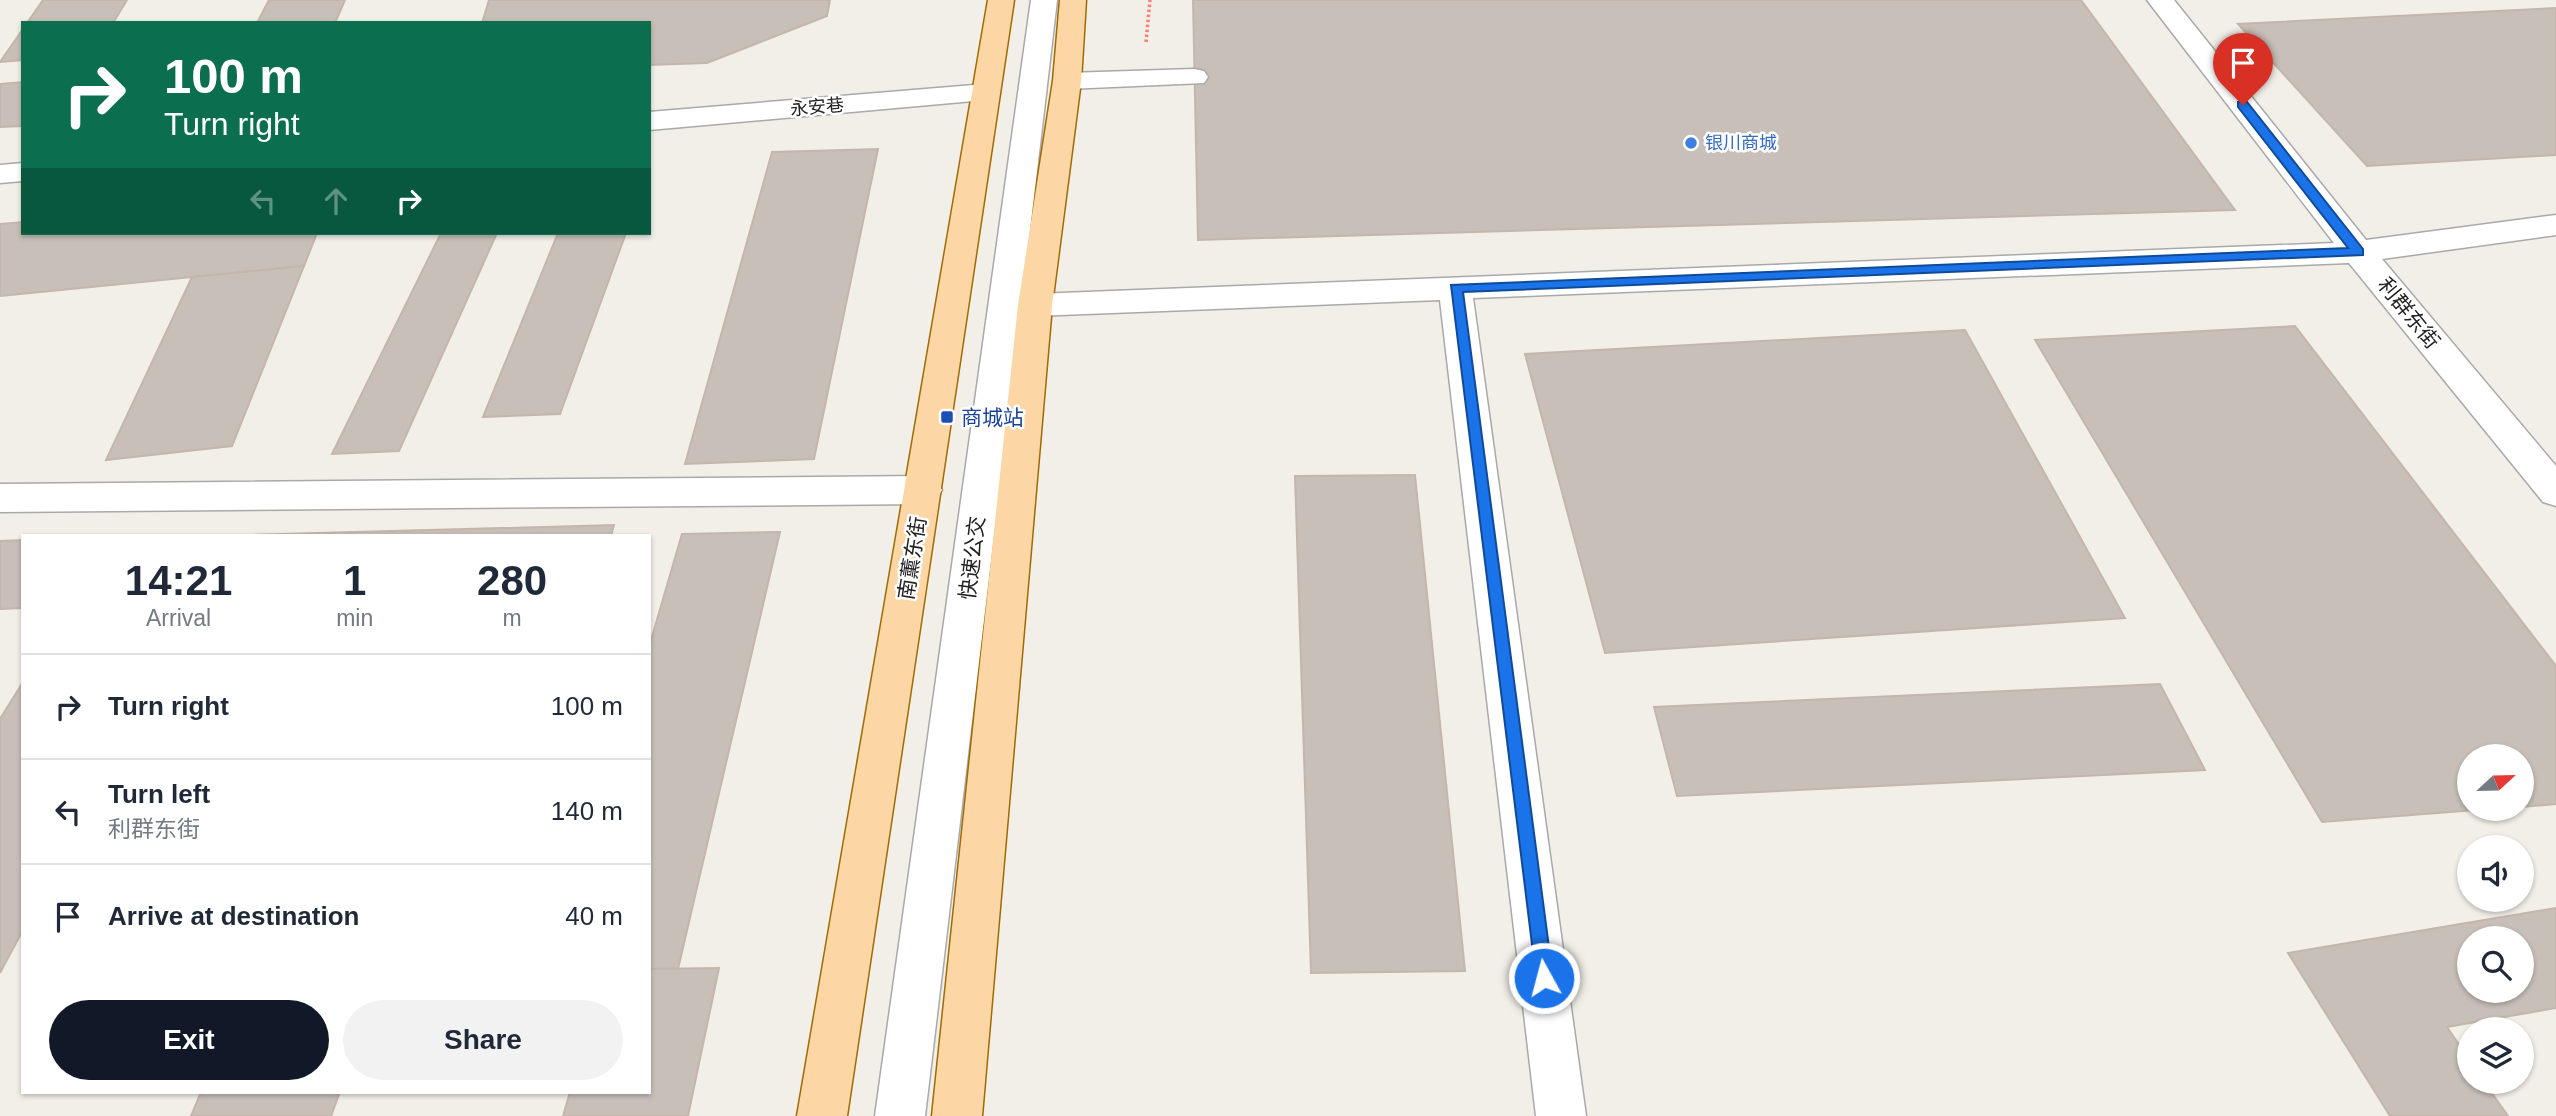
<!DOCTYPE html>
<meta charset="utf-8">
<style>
:root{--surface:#fff;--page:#f2f2f3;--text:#1f2937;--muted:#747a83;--line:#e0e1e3;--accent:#111827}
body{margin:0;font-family:Arial,"Noto Sans SC",sans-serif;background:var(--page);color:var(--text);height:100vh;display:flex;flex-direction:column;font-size:26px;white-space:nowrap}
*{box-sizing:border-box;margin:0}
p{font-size:23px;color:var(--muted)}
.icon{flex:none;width:38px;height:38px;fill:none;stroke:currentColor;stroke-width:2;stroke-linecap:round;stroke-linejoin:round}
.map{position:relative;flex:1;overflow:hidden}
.sheet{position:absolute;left:21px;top:534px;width:630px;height:560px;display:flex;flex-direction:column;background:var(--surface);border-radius:0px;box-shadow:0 2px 5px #0004}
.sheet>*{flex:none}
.top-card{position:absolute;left:21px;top:21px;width:630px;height:214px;border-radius:0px;box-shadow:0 2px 5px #0004;background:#0b6e4f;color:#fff;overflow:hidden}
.needle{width:46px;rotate:68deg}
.fabs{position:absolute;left:2457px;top:744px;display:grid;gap:14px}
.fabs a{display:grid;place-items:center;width:77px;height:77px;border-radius:50%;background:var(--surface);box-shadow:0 2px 5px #0004;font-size:35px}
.pin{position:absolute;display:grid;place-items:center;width:60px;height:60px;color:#fff;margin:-72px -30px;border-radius:50% 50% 50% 0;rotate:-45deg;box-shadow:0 0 7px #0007}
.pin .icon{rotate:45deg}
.me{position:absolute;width:77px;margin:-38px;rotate:353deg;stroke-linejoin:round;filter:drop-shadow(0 0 5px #0008)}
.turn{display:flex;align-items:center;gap:24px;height:147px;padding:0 28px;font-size:32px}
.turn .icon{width:91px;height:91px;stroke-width:2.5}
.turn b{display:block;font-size:49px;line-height:60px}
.lanes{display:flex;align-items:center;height:66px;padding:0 28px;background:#0003;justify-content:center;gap:35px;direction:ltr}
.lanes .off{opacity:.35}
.eta{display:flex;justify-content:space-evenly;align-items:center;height:119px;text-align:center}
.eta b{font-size:42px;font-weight:800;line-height:49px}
.primary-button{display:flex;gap:14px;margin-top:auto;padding:14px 28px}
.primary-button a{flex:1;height:80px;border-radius:42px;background:var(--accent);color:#fff;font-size:28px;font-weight:800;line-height:80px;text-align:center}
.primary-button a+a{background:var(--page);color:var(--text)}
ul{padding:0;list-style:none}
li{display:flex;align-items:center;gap:21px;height:105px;padding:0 28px;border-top:2px solid var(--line)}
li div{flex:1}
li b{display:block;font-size:26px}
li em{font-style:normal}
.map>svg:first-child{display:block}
.building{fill:#c7bfb8;stroke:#c4b6ab;stroke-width:2;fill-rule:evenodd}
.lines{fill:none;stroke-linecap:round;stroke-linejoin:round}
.minor-casing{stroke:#a9a9a9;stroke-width:3}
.major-casing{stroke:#a06b00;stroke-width:3}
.path{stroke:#fa8072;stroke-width:3.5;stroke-dasharray:2.5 2.5;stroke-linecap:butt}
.minor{fill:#fff;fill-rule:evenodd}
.major{fill:#fcd6a4;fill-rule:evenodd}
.route{fill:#1a73e8;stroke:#114b97;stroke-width:2}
.shop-dot{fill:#3f7fe0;stroke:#fff;stroke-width:2.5}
.transit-dot{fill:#1a4fb4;stroke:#fff;stroke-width:2.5}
.labels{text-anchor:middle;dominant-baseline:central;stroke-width:5;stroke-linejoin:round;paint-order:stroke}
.far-street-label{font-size:18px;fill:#222;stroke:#fff}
.far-shop-label{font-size:18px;fill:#366cbe;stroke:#fff;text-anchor:start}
.street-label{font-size:21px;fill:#222;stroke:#fff}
.transit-label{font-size:21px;fill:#164399;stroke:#fff;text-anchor:start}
</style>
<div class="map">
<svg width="2556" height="1116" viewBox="0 0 2556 1116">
<rect width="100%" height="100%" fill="#f2efe9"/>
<!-- building -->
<g class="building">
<path d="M43,0H127L113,23H27Z"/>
<path d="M269,0H345L335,23H257Z"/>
<path d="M489,0H830L827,16L707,63L649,65V23H482Z"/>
<path d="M1193,0H2081L2235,210L1198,240Z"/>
<path d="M2556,8V155L2367,166L2238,24Z"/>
<path d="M23,29V60L0,62Z"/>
<path d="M23,82V126L0,127V84Z"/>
<path d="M878,149L814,459L685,464L772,152Z"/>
<path d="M23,222V233H317L304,266L0,296V224Z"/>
<path d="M441,233H497L399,451L332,454Z"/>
<path d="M558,233H626L560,414L483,417Z"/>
<path d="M304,266L232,446L106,460L192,277Z"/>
<path d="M2295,326L2556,666V804L2522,807V756H2469V808H2502L2322,822L2035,340Z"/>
<path d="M1965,330L2125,618L1605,653L1525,354Z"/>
<path d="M1415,475L1465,971L1311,973L1295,476Z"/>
<path d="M614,525L611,536H213Z"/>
<path d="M780,532L678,969H649V647L682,534Z"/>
<path d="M23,540V608L0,609V541Z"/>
<path d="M23,682V930L0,973V719Z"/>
<path d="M2160,684L2205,770L1677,796L1654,707Z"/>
<path d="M2556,908V1008L2447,1027L2469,1059V1082H2484L2508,1116H2390L2288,953ZM2469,938H2522V990H2469Z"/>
<path d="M719,968L688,1116H563L570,1092H649V969Z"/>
<path d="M201,1092H340L331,1116H191Z"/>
</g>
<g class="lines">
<!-- minor casing -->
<g class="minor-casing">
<g id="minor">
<path d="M1031,0H1057L1022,299L1035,294L2334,243L2147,0H2174L2366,240L2556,215V235L2382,259L2556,466V506L2543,502L2349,263L1473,298L1586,1116H1536L1440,300L1035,316L1023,313L1021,309L925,1116H875Z"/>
<path d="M1194,69L1204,71L1208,77L1204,83L1067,89L1057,87L1053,81L1057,75L1067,73Z"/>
<path d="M986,84L996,87L1000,93L996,99L649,130V112Z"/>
<path d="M23,163V181L0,183V165Z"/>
<path d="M923,476L936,480L942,490L936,500L923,504L0,512V484Z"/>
</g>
</g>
<!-- major casing -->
<g class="major-casing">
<g id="major">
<path d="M988,0H1014L847,1116H797Z"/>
<path d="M1060,0H1086L1081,81L1052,305L982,1116H932L1018,305L1053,81Z"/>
</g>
</g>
<!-- path -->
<path class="path" d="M1146,42L1150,0"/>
<!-- minor -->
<use href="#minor" class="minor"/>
<!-- major -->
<use href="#major" class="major"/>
</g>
<!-- route -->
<path class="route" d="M2238,102H2247L2363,249V255L1463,292L1553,978L1551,985L1544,988L1537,985L1451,285L2348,248L2238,107Z"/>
<!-- markers -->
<circle class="shop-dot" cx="1691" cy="143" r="7"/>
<rect class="transit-dot" x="940" y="410" width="14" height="14" rx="3.5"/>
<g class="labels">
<!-- far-street labels -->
<g class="far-street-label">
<text transform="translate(817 107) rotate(-5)">永安巷</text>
</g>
<!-- far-shop labels -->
<g class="far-shop-label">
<text x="1705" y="143">银川商城</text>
</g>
<!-- street labels -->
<g class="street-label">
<text transform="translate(2409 313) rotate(51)">利群东街</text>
<text transform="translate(912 558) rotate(-81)">南薰东街</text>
<text transform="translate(972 558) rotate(-83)">快速公交</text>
</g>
<!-- transit labels -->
<g class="transit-label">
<text x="961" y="417">商城站</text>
</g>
</g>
</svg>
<div class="fabs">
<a><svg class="needle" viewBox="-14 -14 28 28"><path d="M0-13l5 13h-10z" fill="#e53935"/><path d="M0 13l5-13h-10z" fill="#747a83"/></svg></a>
<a><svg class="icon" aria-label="sound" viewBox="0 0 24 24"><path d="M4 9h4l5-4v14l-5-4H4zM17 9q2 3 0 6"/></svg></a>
<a><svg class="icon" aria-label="search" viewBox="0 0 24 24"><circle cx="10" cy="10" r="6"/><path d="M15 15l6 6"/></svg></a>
<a><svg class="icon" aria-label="layers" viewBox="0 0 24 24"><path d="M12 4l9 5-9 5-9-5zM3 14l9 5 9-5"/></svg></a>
</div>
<div class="pin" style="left:2243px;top:105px;background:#d93025"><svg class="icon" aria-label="arrive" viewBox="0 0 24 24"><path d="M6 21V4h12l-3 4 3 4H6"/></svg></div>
<svg class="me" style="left:1544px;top:978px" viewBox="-20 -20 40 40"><circle r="17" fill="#1a73e8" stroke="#fff" stroke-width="3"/><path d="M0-11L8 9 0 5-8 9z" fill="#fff"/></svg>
<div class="top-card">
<div class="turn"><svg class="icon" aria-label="right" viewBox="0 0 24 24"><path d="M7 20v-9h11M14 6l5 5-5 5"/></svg><div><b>100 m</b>Turn right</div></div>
<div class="lanes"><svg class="icon off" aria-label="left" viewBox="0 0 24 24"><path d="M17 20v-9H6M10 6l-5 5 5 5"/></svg><svg class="icon off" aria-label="ahead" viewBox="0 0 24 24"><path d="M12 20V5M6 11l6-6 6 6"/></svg><svg class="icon" aria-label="right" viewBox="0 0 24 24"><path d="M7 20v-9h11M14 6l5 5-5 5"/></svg></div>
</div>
<section class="sheet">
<div class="eta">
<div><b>14:21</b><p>Arrival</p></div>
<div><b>1</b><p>min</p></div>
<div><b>280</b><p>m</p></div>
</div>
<ul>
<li><svg class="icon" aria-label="right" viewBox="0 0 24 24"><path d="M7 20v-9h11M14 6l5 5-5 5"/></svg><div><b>Turn right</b></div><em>100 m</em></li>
<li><svg class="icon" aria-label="left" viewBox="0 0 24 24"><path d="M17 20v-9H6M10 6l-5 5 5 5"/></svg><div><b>Turn left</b><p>利群东街</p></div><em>140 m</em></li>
<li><svg class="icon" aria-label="arrive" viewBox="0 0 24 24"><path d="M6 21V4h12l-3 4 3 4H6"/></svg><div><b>Arrive at destination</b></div><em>40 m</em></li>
</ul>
<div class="primary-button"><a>Exit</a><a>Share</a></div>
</section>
</div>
